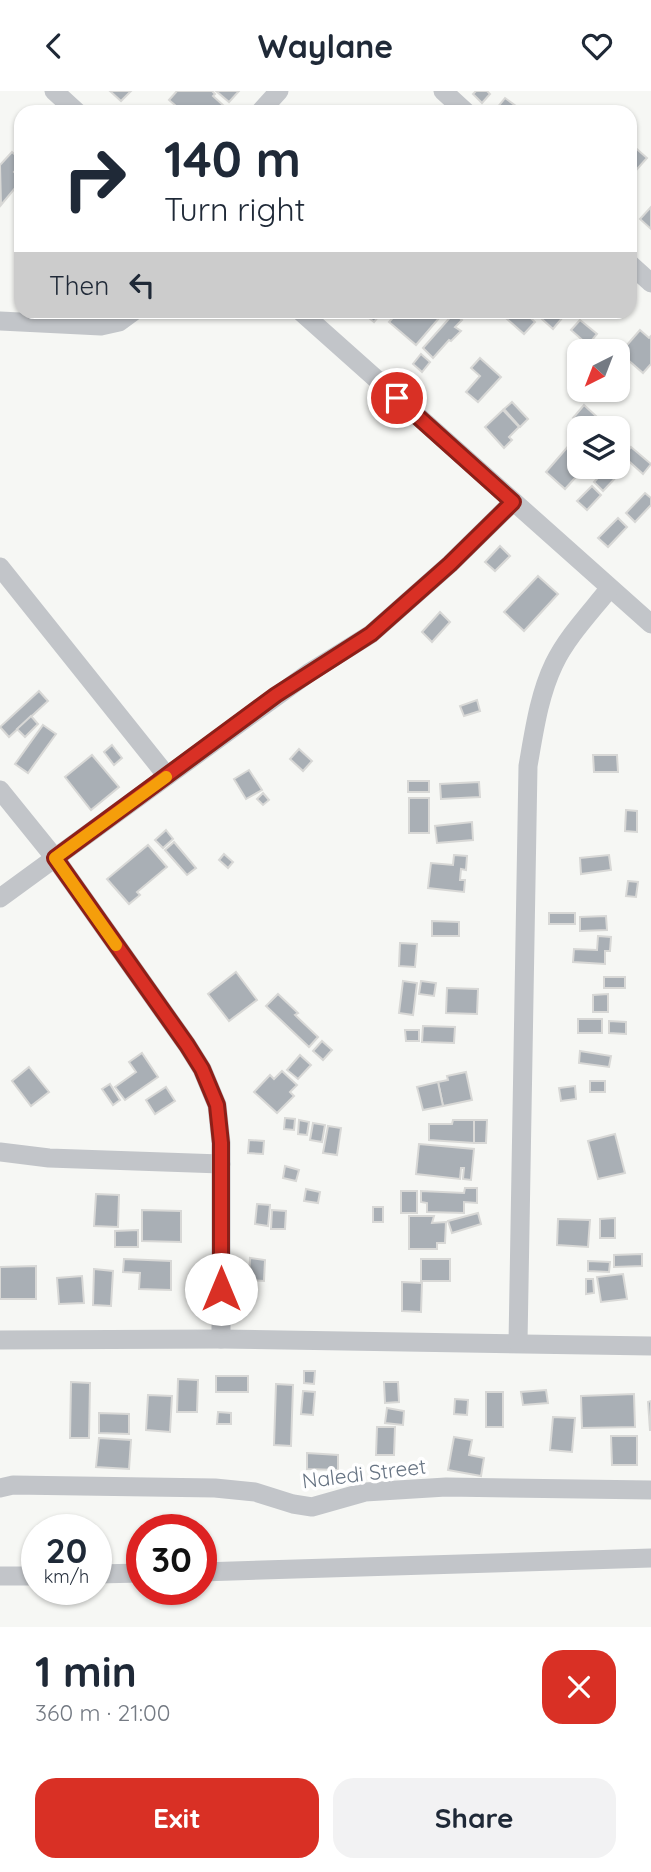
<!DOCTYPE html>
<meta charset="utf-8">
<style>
:root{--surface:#fff;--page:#f2f2f3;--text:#1f2937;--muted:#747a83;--accent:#d93025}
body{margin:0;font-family:Quicksand,sans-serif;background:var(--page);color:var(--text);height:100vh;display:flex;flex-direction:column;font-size:26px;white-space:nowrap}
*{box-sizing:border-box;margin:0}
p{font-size:23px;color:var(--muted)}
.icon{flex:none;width:38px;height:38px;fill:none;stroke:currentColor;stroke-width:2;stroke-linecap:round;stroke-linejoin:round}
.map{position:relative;height:1536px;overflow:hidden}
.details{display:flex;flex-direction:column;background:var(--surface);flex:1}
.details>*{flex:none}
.hud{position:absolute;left:14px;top:14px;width:623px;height:214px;border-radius:21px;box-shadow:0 2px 5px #0004;background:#fff;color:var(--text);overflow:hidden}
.needle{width:46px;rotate:222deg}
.buttons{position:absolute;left:567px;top:248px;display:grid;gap:14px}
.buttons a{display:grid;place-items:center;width:63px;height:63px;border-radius:14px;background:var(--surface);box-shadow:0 2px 5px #0004;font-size:35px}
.speed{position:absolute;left:21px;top:1423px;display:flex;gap:14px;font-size:35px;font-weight:700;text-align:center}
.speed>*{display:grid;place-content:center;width:91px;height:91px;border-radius:50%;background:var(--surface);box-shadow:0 2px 5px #0004;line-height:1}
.speed small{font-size:18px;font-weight:400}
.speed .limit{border:10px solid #d22;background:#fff;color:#111}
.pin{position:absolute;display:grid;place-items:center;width:60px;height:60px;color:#fff;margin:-30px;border:4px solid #fff;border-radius:50%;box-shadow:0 2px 7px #0007}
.me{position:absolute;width:77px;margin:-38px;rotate:0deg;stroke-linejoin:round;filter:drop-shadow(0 0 5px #0008)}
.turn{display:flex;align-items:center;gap:24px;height:147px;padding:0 35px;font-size:32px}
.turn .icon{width:91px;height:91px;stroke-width:2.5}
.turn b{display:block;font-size:49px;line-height:60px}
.then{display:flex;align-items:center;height:66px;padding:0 35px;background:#0003;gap:14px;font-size:26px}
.round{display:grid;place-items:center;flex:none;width:74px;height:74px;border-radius:21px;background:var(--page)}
.headline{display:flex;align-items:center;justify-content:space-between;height:119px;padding:0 35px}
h1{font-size:42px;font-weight:700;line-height:52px}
.action{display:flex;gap:14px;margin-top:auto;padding:14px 35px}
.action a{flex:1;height:80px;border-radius:21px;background:var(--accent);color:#fff;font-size:28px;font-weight:700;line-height:80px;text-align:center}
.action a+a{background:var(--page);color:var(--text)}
header{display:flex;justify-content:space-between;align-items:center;height:91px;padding:0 35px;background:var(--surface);font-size:32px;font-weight:700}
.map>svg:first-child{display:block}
.building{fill:#a9afb5;stroke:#d8d8d6;stroke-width:2}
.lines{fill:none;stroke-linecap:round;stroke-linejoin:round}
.minor{stroke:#c2c5c9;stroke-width:19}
.route-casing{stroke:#8d1f18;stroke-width:18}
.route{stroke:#d93025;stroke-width:12}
.slow{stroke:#f59e0b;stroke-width:12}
.labels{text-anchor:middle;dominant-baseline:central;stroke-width:7;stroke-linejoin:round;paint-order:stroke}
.street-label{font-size:21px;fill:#677483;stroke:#fff}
</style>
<header><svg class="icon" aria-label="back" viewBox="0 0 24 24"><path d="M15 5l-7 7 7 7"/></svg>Waylane<svg class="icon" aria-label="heart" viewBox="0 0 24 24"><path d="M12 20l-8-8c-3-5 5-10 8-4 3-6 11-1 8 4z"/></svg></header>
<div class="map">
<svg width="651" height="1536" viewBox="0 0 651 1536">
<rect width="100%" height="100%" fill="#f6f7f4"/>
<!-- building -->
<g class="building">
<path d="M110,0H131L121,10Z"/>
<path d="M177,0H212L215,3L213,5L224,15L219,21H183L169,9Z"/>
<path d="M216,0H239L229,11Z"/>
<path d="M476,0H487L490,3L482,12L473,3Z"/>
<path d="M505,7L516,15L512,21H500L496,18Z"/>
<path d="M630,52L647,67L630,86Z"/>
<path d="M12,61L21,69V73L14,81L21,87V90L1,114L0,74Z"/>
<path d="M651,116V138L640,128Z"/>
<path d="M364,220H383L374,231L363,222Z"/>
<path d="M399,220H434L440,226L416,254L389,231Z"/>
<path d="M498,220H523L535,231L524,243Z"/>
<path d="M548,220H568L553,238L542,228Z"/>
<path d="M454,222L462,229L455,236L461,240L451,250L449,249L433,267L423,257Z"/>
<path d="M580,229L597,243L588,254L571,239Z"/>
<path d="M640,239L649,247L651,245V273L643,282L620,262Z"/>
<path d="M421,263L430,271L422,281L413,273Z"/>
<path d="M480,267L501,286L478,311L466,301L480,285L471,277Z"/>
<path d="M512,311L528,328L520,336L504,318Z"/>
<path d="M584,314L610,338H585L573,327Z"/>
<path d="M503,319L519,336L509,346L512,349L504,357L485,336Z"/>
<path d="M577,345L579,347V376H585L565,398L546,381Z"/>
<path d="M631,356L651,373L643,383L623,365Z"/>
<path d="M618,375L622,380L603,400L594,391L608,376Z"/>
<path d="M592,395L601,404L587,419L577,410Z"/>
<path d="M645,402L651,407V414L635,431L626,422Z"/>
<path d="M618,427L627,436L608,456L598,447Z"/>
<path d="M500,455L510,465L495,480L485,471Z"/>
<path d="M538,485L558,503L524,540L504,521Z"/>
<path d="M440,521L450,531L432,551L422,541Z"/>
<path d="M39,600L48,610L9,646L0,636Z"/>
<path d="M477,609L480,620L464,625L460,615Z"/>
<path d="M31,625L38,633L25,646L17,638Z"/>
<path d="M43,634L56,643L28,682L15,673Z"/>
<path d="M112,654L122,667L114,674L104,661Z"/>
<path d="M299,658L312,670L303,680L290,668Z"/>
<path d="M92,664L119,696L91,719L65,686Z"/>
<path d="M593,664H617L618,681H594Z"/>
<path d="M249,679L262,699L246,708L234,688Z"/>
<rect x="408" y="690" width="21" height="11"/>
<path d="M479,691L480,706L441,708L440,693Z"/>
<path d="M263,702L269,709L263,714L257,708Z"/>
<rect x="409" y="707" width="20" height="35"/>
<path d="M626,719L637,720V741L625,740Z"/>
<path d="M472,731L473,749L437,752L435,735Z"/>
<path d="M166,739L173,748L163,757L155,749Z"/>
<path d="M174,751L196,777L187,784L165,759Z"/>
<path d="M148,754L167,776L137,801L140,804L129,813L107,788Z"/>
<path d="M224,763L233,771L228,777L219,769Z"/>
<path d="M454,764L467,765L466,779L461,778L460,789H465L464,801L428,797L431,772L453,774Z"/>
<path d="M609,764L611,779L581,783L580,767Z"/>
<path d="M628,790L638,791L636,806L626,805Z"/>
<rect x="549" y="822" width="26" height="11"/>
<path d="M606,825L607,839L580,840V826Z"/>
<path d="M432,830L459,831V845H432Z"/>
<path d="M598,845L611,846L610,860H605V873L573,871L574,858L597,859Z"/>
<path d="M400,852L417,853L415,876L399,875Z"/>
<path d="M236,881L257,909L229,930L208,903Z"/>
<rect x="604" y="886" width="21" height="11"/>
<path d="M403,890L417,892L413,924L399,922Z"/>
<path d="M421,890L436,892L434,905L419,903Z"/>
<path d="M447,897L478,898L477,923L446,922Z"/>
<path d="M278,903L298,922L295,924L318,946L309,956L266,915Z"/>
<path d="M608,903V921H593V904Z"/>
<rect x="578" y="928" width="24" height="14"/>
<path d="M609,930L626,931V943L609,942Z"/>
<path d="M423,935L455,936L454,952L422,951Z"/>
<path d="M405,939H419V950H406Z"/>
<path d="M322,950L332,959L323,969L313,960Z"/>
<path d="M580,960L611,965L609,976L579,972Z"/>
<path d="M142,962L158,986L125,1009L115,996L136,981L129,971Z"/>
<path d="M300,964L311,974L298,988L287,979Z"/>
<path d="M29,976L49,1001L31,1015L12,990Z"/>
<path d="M282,980L297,994L290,1001L294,1005L277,1022L254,1001L270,984L274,988Z"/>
<path d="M466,981L472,1009L443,1015L438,991L448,989L447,985Z"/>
<rect x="590" y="990" width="15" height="11"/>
<path d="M438,991L443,1015L423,1019L417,996Z"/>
<path d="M110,993L120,1009L113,1014L102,998Z"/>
<path d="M575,995L576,1008L561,1010L559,997Z"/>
<path d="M166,996L175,1010L155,1023L146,1009Z"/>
<path d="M285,1027L295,1028L294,1039L284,1038Z"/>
<path d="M299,1029L309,1031L307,1044L298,1043Z"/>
<path d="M453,1029H474V1052L429,1049V1033H452Z"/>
<path d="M474,1029H487L486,1052H474Z"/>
<path d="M313,1032L325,1034L322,1051L310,1049Z"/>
<path d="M328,1035L341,1037L337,1064L323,1062Z"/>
<path d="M615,1043L625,1082L598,1088L588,1050Z"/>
<path d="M249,1049L264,1050L263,1063L248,1062Z"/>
<path d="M419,1053L474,1058L471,1089L463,1088L464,1077H461L460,1088L416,1083Z"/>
<path d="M285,1075L299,1079L296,1090L283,1087Z"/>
<path d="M465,1097H477V1112L464,1111V1122L427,1121V1112L421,1111V1100L464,1102Z"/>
<path d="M306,1098L320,1101L318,1112L304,1110Z"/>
<rect x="401" y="1100" width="16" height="22"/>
<path d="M96,1103L119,1104L118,1136L94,1135Z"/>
<path d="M257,1113L270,1114L268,1135L255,1133Z"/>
<rect x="373" y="1116" width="10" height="15"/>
<path d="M142,1119L181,1120V1151L142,1150Z"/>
<path d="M272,1119L286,1120L285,1138H271Z"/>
<path d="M478,1122L481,1133L452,1142L448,1130Z"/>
<path d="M409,1125H434L432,1132L446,1131L445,1152H437V1158H409Z"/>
<path d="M615,1127V1147H600V1128Z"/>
<path d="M558,1128L590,1129L588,1156L557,1154Z"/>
<path d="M138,1139V1156H115V1140Z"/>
<path d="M642,1163V1175L614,1176V1164Z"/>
<path d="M250,1167L265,1169L264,1190L249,1189Z"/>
<path d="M124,1168L171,1170V1199L139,1198L140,1182L123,1181Z"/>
<rect x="421" y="1168" width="29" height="22"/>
<path d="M588,1170L610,1171L609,1181L588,1180Z"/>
<path d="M36,1175V1208H0V1176Z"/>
<path d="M94,1178L113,1180L111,1215L93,1214Z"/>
<path d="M623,1183L627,1208L601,1211L597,1186Z"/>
<path d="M82,1185L84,1212L59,1213L57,1187Z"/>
<path d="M586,1188H593L594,1202L586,1203Z"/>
<path d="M402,1191L422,1192L421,1221L402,1220Z"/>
<path d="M304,1280H315L314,1293L304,1292Z"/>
<rect x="216" y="1285" width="32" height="16"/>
<path d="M178,1288L198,1289L197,1321H177Z"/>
<path d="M71,1291L90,1292L89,1347H70Z"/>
<path d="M384,1291H398L399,1311L385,1312Z"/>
<path d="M276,1293L293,1294L291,1355L274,1354Z"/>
<path d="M546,1299L548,1312L523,1314L521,1301Z"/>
<path d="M303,1300L315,1301L313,1324L301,1323Z"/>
<rect x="486" y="1301" width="17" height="35"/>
<path d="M634,1303L635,1336L582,1337L581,1305Z"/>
<path d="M148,1304L172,1305L170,1341L146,1339Z"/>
<path d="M455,1308L468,1309L467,1324L454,1323Z"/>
<path d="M651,1310V1339H650L648,1311Z"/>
<path d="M387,1317L404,1320L403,1334L385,1332Z"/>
<path d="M218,1321L231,1322V1333H217Z"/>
<path d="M99,1322L129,1323V1343L99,1342Z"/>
<path d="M553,1326L575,1327L572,1361L550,1359Z"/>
<path d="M377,1336H395L394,1364H376Z"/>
<path d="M611,1345H637V1374H612Z"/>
<path d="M454,1346L472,1349L469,1364L484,1367L481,1385L448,1379Z"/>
<path d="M99,1347L131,1349L129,1378L96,1376Z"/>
<path d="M307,1362L338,1364V1379L307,1378Z"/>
</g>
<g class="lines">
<!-- minor -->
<g class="minor">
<path d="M54,0L77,21"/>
<path d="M443,0L466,21"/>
<path d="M260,21L279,0"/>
<path d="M630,173L651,192"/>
<path d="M300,220L651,533"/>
<path d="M0,230L101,235L119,231L134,220"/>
<path d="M0,476L167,685"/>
<path d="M0,699L55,767L187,954L202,978L217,1014L221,1052V1248"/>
<path d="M0,807L310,581L371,543L450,473L513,411"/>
<path d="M0,1061L49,1067L221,1073"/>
<path d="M0,1249L221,1248L651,1255"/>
<path d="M518,1252L528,675C534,641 539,604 554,573C567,546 590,522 609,498"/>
<path d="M0,1397L13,1394L215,1397L255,1401L293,1413L312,1416L365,1401L446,1396L651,1399"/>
<path d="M201,1481L651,1467"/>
<path d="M96,1483L142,1482"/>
<path d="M0,1485H37"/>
</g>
</g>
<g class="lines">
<!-- route casing -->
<g class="route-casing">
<path id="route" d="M221,1198V1052L217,1014L202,978L187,954L55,767L276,604L371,543L450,473L513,411L397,307"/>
</g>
<!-- route -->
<use href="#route" class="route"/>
<!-- slow -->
<path class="slow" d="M116,854L55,767L166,686"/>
</g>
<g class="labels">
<!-- street labels -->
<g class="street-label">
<text transform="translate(364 1382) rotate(-7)">Naledi Street</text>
</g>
</g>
</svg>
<div class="buttons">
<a><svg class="needle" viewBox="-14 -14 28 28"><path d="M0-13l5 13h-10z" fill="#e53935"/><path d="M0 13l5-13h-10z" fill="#747a83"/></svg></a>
<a><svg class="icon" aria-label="layers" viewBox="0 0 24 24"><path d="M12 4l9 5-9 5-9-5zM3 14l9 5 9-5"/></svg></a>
</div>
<div class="speed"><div>20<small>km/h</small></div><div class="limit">30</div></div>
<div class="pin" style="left:397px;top:307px;background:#d93025"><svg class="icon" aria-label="arrive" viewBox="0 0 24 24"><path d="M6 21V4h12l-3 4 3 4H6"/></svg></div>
<svg class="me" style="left:221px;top:1198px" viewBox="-20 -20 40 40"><circle r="19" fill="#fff"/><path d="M0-13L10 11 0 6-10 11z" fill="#d93025"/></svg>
<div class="hud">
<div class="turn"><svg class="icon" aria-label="right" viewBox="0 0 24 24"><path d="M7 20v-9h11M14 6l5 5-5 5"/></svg><div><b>140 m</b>Turn right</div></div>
<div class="then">Then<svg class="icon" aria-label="left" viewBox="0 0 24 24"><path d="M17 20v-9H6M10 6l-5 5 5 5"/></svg></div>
</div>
</div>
<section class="details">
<div class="headline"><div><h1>1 min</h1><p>360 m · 21:00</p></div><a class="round" style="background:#d93025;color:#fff"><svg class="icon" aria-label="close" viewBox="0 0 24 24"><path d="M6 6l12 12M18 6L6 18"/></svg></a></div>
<div class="action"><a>Exit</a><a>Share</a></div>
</section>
